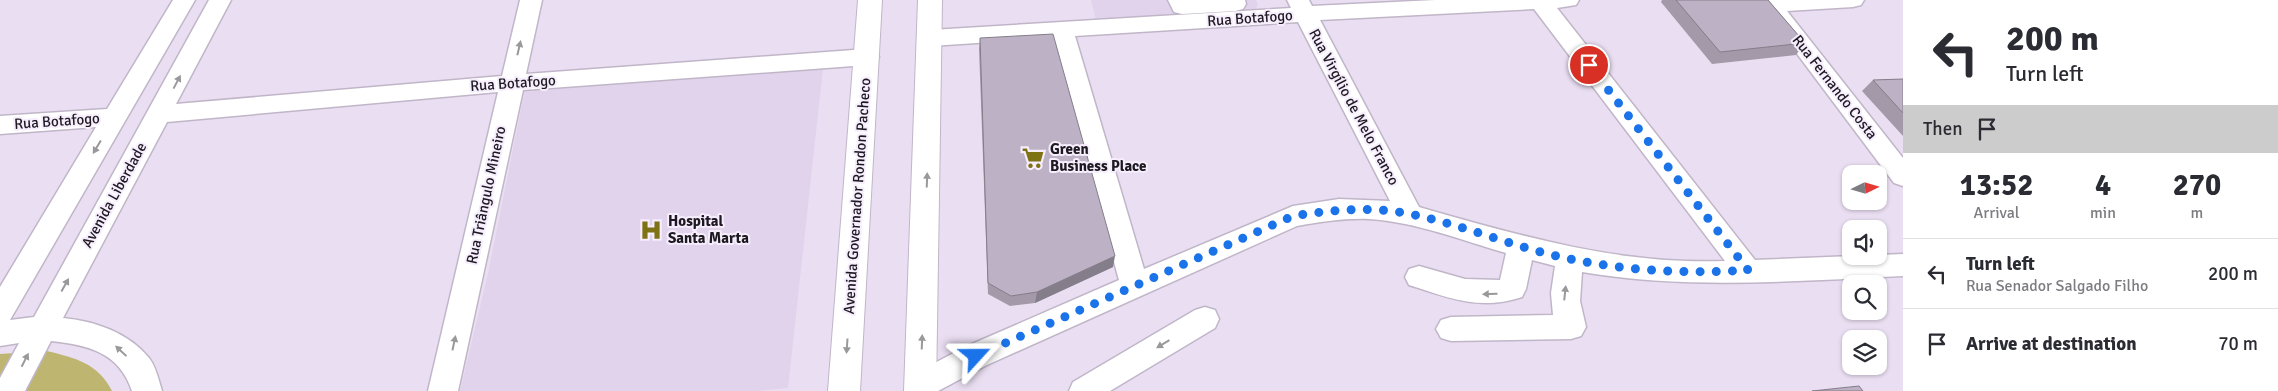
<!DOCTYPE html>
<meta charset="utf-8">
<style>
:root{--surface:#fff;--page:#f2f2f3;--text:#2b2b33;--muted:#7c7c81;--line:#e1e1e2}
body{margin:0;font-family:Signika,sans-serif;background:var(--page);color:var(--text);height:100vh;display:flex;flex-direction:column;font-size:19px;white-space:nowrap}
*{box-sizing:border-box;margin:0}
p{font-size:16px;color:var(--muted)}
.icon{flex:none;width:28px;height:28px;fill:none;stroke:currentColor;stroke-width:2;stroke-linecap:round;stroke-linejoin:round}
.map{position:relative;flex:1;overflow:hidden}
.drawer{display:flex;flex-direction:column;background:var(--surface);width:375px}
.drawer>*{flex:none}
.hud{background:#fff;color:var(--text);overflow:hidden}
.needle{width:32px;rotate:85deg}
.fabs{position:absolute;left:1842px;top:165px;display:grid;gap:10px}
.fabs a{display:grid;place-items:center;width:45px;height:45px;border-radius:10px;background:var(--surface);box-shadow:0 1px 4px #0004;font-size:25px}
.pin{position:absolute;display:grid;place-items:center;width:42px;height:42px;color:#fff;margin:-21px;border:2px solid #fff;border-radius:50%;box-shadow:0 1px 5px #0007}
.me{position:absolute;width:55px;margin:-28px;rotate:66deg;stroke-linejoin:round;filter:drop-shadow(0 0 4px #0008)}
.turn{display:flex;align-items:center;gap:18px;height:105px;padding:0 20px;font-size:22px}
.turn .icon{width:65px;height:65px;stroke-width:2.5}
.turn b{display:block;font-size:35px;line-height:42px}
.then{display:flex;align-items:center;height:48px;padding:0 20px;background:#0003;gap:10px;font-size:19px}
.eta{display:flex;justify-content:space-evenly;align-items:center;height:85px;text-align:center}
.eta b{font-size:30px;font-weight:800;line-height:35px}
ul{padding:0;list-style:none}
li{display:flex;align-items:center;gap:15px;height:70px;padding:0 20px;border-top:1px solid var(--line)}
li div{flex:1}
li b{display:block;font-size:19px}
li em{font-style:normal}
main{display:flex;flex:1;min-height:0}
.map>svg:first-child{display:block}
.built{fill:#e1d3ec}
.green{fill:#bdb570}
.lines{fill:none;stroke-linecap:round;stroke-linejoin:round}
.minor-casing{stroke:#c0b6c8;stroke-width:3}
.major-casing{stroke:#c0b6c8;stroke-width:2}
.minor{fill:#fff;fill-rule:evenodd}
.major{fill:#fff;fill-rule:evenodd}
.wall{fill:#a399a9}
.shaded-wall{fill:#847d8a}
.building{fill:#bdb2c5;stroke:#847d8a}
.oneway{fill:#99989b}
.route{stroke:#1a73e8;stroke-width:9;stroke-dasharray:0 16.2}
.labels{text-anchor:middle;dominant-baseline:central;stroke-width:4;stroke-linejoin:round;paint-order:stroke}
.street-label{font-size:15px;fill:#1d1920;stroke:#f6edfd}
.poi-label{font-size:15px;font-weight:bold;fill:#1d1920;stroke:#f6edfd;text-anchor:start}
</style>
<main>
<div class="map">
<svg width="1903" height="391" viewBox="0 0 1903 391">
<rect width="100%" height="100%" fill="#eadff2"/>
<!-- built -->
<g class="built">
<path d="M1091,0H1256L1258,5L1254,11L1096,20Z"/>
<path d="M823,69L788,388L758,391H460L488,273L525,89Z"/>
</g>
<!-- green -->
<path class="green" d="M47,351C75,358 98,363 112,391H0V354Z"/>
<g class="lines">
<!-- minor casing -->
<g class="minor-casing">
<g id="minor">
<path d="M173,0H195L10,320L34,317L209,0H231L176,104L502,76L520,0H542L526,74L867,49L875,52L879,57L875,62L867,65L523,90L458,391H428L498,92L167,122L63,318C95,321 129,333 149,358C156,367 159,381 162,391H132C119,352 88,345 51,341L25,391H0V378L19,343L0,346V287L96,127L0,134V116L107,109Z"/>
<path d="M1168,0H1245L1246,4L1243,9L1235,11L1182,14L1174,12Z"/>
<path d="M1287,0H1309L1312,6L1435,0H1579L1576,5L1557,8L1755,260L1903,254V276C1796,281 1688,290 1582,272L1580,301L1586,327L1581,336L1571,339L1451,341L1441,338L1436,329L1441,320L1451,317L1553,315L1551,293L1555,266L1532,260L1526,289L1522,297C1480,311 1449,298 1409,285L1405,277L1409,269L1419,266L1465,279L1500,280L1506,253C1461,240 1416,222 1369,219C1345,218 1321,222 1297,226L987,365L938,391H909L906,385L910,376L965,347L1119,280L1052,38L931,46L923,43L920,38L923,33L931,30L1291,8ZM1534,9L1725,261C1619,265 1520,236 1419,207L1320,20ZM1298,22L1390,201L1339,199L1293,206L1144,269L1075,36Z"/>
<path d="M1753,0H1864L1861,5L1853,7L1787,11L1903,158V186L1894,183L1780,31Z"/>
<path d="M1205,307L1215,310L1219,319L1215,328L1110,391H1069L1073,382L1195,310Z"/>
</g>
</g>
<!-- major casing -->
<g class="major-casing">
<g id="major">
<path d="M858,0H882L860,391H828Z"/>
<path d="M918,0H942L936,391H904Z"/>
</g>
</g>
<!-- minor -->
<use href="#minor" class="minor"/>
<!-- major -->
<use href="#major" class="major"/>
</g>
<!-- wall -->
<g class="wall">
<path d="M1662,0H1768L1805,43L1796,55L1712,64L1661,2Z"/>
<path d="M980,38L1113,267L1035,303L1010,306L988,294L979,49Z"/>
<path d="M1903,79V136L1862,91L1873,80Z"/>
</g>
<!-- shaded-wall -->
<path class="shaded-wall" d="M1115,256L1113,267L1035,303L1037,292Z"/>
<!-- building -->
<g class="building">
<path d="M1676,0H1768L1805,43L1720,52Z"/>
<path d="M1053,34L1115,256L1037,292L1011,296L988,283L980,38Z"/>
<path d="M1903,79V113L1873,80Z"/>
<path d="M1859,386L1863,391H1812Z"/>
</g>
<!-- one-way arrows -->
<defs><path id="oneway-solid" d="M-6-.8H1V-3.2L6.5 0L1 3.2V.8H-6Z" transform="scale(1.25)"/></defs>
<g class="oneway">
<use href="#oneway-solid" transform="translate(519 48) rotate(-77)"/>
<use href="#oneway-solid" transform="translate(177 82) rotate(-62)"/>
<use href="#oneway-solid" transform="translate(97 147) rotate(121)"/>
<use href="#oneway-solid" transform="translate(927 180) rotate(-88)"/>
<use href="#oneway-solid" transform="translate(65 285) rotate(-61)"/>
<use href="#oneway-solid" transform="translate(1565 293) rotate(-84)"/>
<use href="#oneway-solid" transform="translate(1490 294) rotate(178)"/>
<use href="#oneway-solid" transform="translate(922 342) rotate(-88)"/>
<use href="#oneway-solid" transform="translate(454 343) rotate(-78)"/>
<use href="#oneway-solid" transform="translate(1163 344) rotate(149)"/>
<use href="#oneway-solid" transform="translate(847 346) rotate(94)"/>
<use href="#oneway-solid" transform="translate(121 351) rotate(-137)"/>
<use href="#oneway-solid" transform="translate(25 360) rotate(-63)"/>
</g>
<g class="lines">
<!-- route -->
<path class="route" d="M976,356L1293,216C1332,210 1371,206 1410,214C1464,225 1516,248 1570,259C1629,271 1688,274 1748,270L1589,65"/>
</g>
<!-- icons -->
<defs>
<g id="supermarket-bare" transform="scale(1.725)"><path d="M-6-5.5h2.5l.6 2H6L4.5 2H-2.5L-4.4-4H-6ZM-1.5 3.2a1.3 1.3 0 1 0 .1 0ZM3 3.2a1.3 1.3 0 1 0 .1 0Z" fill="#7d7214" stroke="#f6edfd" stroke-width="2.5" paint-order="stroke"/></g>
<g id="hospital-bare" transform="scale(1.725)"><path d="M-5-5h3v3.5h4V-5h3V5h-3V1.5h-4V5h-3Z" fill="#7d7214" stroke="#f6edfd" stroke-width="2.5" paint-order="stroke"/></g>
</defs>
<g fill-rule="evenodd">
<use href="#supermarket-bare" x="1033" y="158"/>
<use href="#hospital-bare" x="651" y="230"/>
</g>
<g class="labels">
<!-- street labels -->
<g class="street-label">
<text transform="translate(1250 18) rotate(-4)">Rua Botafogo</text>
<text transform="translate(513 83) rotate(-4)">Rua Botafogo</text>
<text transform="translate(1835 87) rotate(52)">Rua Fernando Costa</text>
<text transform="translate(1354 107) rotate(62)">Rua Virgílio de Melo Franco</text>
<text transform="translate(57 121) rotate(-4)">Rua Botafogo</text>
<text transform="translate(114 195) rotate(-61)">Avenida Liberdade</text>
<text transform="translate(486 195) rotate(-78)">Rua Triângulo Mineiro</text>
<text transform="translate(857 196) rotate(-86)">Avenida Governador Rondon Pacheco</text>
</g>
<!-- poi labels -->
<g class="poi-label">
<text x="1050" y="149">Green<tspan x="1050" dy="17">Business Place</tspan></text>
<text x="668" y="221">Hospital<tspan x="668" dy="17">Santa Marta</tspan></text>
</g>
</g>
</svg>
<div class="fabs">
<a><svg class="needle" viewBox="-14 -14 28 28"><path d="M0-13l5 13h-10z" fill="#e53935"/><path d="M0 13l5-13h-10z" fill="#7c7c81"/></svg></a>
<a><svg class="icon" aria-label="sound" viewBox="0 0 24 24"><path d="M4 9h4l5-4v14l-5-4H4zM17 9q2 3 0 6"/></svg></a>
<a><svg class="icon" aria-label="search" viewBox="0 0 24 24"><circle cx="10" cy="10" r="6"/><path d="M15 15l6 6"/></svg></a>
<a><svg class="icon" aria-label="layers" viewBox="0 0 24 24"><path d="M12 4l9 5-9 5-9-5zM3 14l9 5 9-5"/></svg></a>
</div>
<div class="pin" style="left:1589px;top:65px;background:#d93025"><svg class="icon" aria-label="arrive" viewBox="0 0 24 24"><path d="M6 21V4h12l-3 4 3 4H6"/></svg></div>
<svg class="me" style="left:976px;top:356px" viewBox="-20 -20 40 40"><path d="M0-17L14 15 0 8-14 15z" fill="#1a73e8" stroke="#fff" stroke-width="4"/></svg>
</div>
<section class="drawer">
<div class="hud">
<div class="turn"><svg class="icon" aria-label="left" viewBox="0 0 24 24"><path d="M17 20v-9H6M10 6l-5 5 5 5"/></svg><div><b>200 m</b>Turn left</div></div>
<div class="then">Then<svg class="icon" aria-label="arrive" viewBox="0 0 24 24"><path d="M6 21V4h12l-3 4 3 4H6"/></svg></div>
</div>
<div class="eta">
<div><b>13:52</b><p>Arrival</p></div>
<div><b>4</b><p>min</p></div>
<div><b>270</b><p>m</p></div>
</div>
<ul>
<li><svg class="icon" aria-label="left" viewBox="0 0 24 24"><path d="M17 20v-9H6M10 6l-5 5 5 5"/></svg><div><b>Turn left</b><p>Rua Senador Salgado Filho</p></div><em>200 m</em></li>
<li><svg class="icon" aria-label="arrive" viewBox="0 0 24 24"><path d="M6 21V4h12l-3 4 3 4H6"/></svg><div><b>Arrive at destination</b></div><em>70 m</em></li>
</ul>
</section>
</main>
